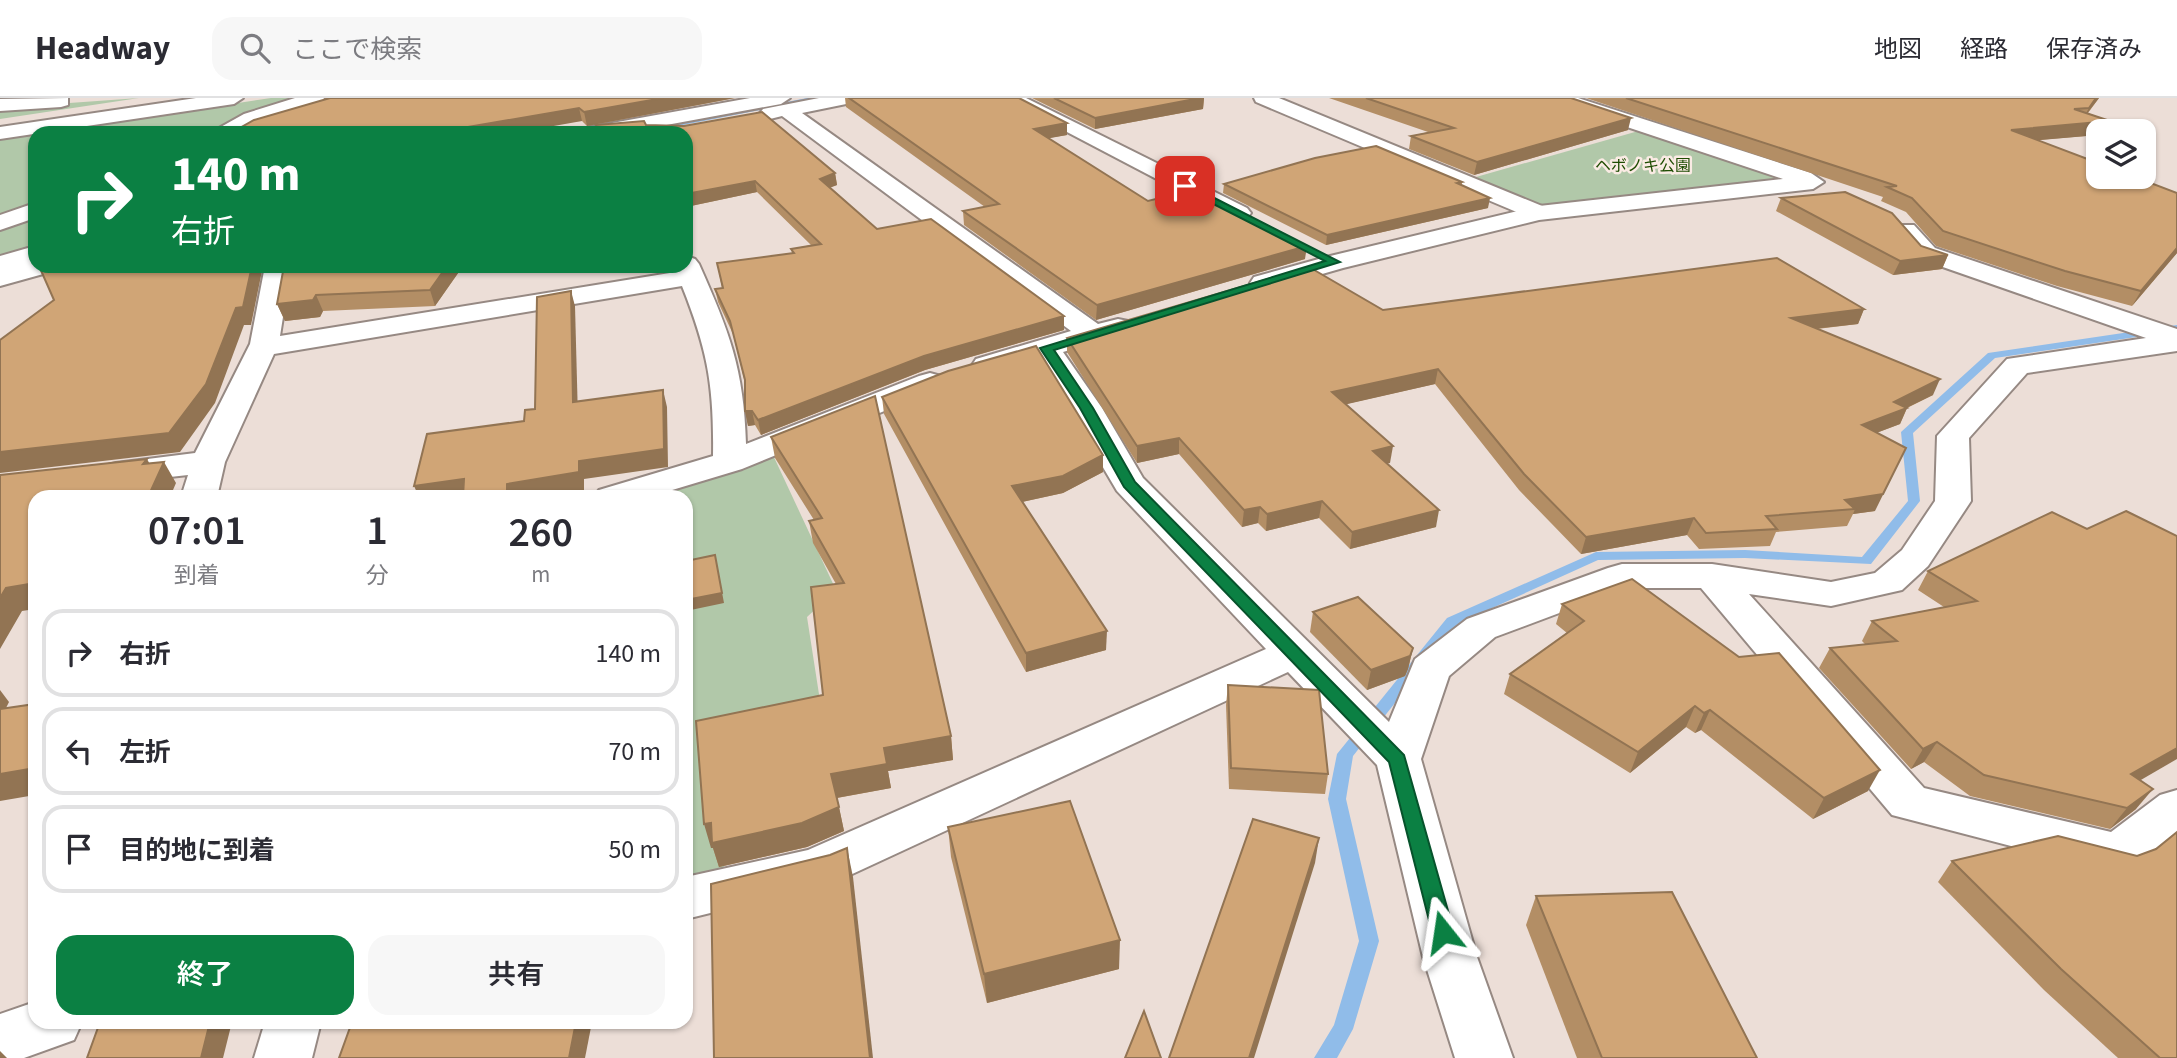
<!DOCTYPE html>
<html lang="ja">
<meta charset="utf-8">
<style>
:root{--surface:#fff;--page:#f7f7f7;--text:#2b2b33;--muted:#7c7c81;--line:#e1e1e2;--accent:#0b8043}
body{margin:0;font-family:"Source Sans 3","Noto Sans JP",sans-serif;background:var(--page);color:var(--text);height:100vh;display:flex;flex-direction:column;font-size:26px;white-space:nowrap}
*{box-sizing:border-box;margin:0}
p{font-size:23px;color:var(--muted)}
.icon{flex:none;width:38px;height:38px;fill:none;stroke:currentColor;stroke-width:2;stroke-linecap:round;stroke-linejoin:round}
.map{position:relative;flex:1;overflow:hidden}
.sheet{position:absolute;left:28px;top:392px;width:665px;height:539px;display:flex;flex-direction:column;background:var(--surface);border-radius:21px;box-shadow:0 2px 5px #0004}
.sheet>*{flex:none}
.banner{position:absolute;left:28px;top:28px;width:665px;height:147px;border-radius:21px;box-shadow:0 2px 5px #0004;background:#0b8043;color:#fff;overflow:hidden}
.buttons{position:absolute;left:2086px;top:21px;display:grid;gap:14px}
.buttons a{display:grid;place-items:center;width:70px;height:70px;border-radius:14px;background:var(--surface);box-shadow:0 2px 5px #0004;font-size:35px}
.pin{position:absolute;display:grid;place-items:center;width:60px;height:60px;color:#fff;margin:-30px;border-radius:14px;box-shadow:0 4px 10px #0006}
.me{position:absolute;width:77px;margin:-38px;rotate:345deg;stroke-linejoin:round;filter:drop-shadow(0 0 5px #0008)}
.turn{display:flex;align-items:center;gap:24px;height:147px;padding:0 28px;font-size:32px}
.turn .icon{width:91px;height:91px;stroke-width:2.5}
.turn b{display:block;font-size:49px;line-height:60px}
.eta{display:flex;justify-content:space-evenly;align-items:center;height:119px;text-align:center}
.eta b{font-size:42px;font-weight:600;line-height:49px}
.primary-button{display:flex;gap:14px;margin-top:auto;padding:14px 28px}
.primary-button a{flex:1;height:80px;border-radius:21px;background:var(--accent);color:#fff;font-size:28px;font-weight:600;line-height:80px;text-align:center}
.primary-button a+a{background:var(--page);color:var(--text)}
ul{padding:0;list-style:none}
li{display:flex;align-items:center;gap:21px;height:88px;margin:0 14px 10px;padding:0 14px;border:4px solid var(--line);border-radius:21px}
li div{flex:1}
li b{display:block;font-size:26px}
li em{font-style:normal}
header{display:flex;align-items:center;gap:42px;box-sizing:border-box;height:98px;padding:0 35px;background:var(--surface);border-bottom:2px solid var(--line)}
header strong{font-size:33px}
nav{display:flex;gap:38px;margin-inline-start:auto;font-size:24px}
.search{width:490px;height:63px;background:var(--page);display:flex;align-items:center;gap:18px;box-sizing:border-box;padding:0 24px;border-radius:21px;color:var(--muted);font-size:26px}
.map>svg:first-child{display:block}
.green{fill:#b1c8a9}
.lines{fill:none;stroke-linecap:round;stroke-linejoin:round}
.stream{fill:#90bce9;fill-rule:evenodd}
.street-casing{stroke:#968983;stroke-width:4}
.secondary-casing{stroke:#968983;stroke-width:4}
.highway-casing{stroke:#968983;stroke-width:4}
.street{fill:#fff;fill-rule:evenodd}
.secondary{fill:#fff;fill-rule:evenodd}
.highway{fill:#fff;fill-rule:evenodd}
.wall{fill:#b38e65}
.shaded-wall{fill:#927453}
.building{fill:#d0a576;stroke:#927453;stroke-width:2}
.route{fill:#0b8043;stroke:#07532c;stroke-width:2}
.labels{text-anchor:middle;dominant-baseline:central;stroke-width:5;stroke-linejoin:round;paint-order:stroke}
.far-park-label{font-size:16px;fill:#1f4d03;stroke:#faebe4}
</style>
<header>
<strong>Headway</strong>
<div class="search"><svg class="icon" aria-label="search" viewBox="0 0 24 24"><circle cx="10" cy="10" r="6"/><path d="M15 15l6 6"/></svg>ここで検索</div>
<nav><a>地図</a><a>経路</a><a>保存済み</a></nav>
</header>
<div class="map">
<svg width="2177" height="960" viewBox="0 0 2177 960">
<rect width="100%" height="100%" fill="#ecded7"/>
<!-- green -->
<g class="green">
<path d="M139,0L0,21V10Z"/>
<path d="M271,0H327L231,35H42Z"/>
<path d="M1649,30L1813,84L1549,113L1476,79Z"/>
<path d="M35,36V148L0,159V41Z"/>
<path d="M772,355L836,492L807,519L823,622L713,643L726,791L686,800V399H611Z"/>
</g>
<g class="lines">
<!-- stream -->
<g class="stream">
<path d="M807,0H821L642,35H626Z"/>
<path d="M2177,227V233L1995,260L1913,335L1920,403L1871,466L1745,460L1598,462L1459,525V549L1456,553H1446L1444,543L1353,658L1346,701L1379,843L1353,931L1337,960H1314L1334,927L1359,843L1328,701L1337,656L1447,520L1596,454L1745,452L1862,459L1908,403L1901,334L1988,255Z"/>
</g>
<!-- street casing -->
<g class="street-casing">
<g id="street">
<path d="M819,0H858L856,4L802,15L1098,226L1118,221L1128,223L1132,229L1128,235L1063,254L1102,310L1143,380L1389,624L1415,561L1467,521L1608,470L1622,466H1712L1831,484L1875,475L1902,452L1935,403L1937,338L2007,261L2146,240L1917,160L1893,132L1896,127H1914L1935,150L2177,231V253L2027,275L1969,340L1971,403L1928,468L1902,492L1831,508L1749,496L1924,690L2111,734L2160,697L2177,692V737L2137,770L2119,776L1892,717L1701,490H1626L1495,539L1449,578L1421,661L1477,859L1513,960H1455L1423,859L1377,667L1288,574L835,784L686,821V779L808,752L1266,551L1117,393L1039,261L987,276L976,273L972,267L976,261L1071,233L782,18L770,21L760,15L763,11Z"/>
<path d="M1002,0H1026L1247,110L1251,115L1247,120H1231Z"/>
<path d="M1550,0H1578L1811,75L1824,84L1813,91L1539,122L1343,170L1263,193L1254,191L1250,185L1254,179L1326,159L1539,108L1783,81L1552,4Z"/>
<path d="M686,158L695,161L699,166C729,233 744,271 746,346L919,278L930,275L941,278L945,284L941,290L742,371L649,399H593L599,392L713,358C714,289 708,253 682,188L274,256L225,364L217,399H181L188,377L116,385L104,382L99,375L104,368L116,365L195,355L250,246L265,168H291L280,238L676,174L674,168H686Z"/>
<path d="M35,163V168H58L54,173L0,188V172Z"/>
<path d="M35,904V924H82L74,942L24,960H0V916Z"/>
<path d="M265,924H321L312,960H254Z"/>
</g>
</g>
<!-- secondary casing -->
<g class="secondary-casing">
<g id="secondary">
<path d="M750,0H790L781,6L623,35H580L590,29Z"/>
<path d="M1254,0H1279L1547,110L1551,115L1547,120H1531L1256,4Z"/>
<path d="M35,148V164L0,174V158Z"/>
</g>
</g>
<!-- highway casing -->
<g class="highway-casing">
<g id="highway">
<path d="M68,0V7L61,9L0,13V1Z"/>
<path d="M196,0H243L234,6L0,41V29Z"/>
<path d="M295,0H324L322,4C285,16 248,35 210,35L244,16Z"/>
<path d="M35,105V120L0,132V117Z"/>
</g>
</g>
<!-- street -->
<use href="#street" class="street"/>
<!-- secondary -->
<use href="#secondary" class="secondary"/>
<!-- highway -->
<use href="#highway" class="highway"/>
</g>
<!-- wall -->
<g class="wall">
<path d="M735,0L587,28L582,23L231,35Z"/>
<path d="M845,0H1019L1067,37L1048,40L1148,103L1305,161L1096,222L964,127L963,113L985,109L846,9Z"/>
<path d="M1032,0H1204L1203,11L1095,31Z"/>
<path d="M1329,0H1571L1628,32L1474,77L1409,51L1411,38L1428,34Z"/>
<path d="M1586,0H2099L2088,15L2110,23L2105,33H2098V37L2038,42L2177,155L2132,208L2057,188L1936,148L1906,114L1881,103L1883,99Z"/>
<path d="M762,14L835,75L837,87L830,89L877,131L931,121L1064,218V232L925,272L761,337L755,327L748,328L745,313V285L733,236L718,204L715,191L722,190L717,165L792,155L791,151L811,147L757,94L686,109V35H598L596,27L644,23L646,27L684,28Z"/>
<path d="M1462,84V87L1488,110L1326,147L1223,95L1224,86Z"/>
<path d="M1781,100L1921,148L1948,157L1942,171L1893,177L1776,113Z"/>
<path d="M284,168H463L435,208L323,213L320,219L285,223L277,206Z"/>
<path d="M1864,211L1858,226L1817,231L1933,297L1907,310L1900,326L1876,335L1875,413L1853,416L1847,428L1776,434L1770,448L1699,451L1687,437L1581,456L1519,392L1435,286L1346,306L1390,365H1387L1436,429L1350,451L1319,420L1266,433L1258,425L1242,429L1179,356L1137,365L1067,254V240L1383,212Z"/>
<path d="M875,298L951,638L953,662L888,673L891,690L837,700L844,733L807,749L719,769L713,750H711L823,597L836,486L813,445L809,423L814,422L775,360L771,339Z"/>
<path d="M882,299L1103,357V374L1063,395L1022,404L1106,552L1026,574L884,316Z"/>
<path d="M2087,431L2140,682L2136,711L2110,731L1970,698L1924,664L1911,671L1819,570L1830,550L1865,546L1862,543L1872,523L1944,509L1918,492L1928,473Z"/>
<path d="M1562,506L1868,693L1813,721L1701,632L1695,635L1686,629L1630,675L1504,596L1510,576L1567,535L1556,526Z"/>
<path d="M1313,514L1413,550L1408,571L1405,578L1367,592L1310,534Z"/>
<path d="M1228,587L1328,676L1325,696L1229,691L1226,607Z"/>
<path d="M948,729L1119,871L987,905L951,759Z"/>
<path d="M1952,763L2177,960H2118L2044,892L1938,784Z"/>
<path d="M1536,798L1757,960H1577L1526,827Z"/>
</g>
<!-- shaded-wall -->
<g class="shaded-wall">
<path d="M663,0H735L587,28L584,14Z"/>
<path d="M1200,0H1204L1203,11L1095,31V20Z"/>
<path d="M2096,0H2099L2082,22L2089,10Z"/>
<path d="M579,10L582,23L514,35H470L468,29Z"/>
<path d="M1631,20L1628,32L1474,77L1477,64Z"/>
<path d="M2110,23L2105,33H2098V37L2005,45L2011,32Z"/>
<path d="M1067,25V37L1034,43V31Z"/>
<path d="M835,75L837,87L822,93L820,81Z"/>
<path d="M755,83L757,94L686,109V96Z"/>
<path d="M1490,100L1488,110L1326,147L1327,137Z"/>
<path d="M1307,148L1305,161L1096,222L1097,207Z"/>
<path d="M2177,150V155L2132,208L2141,193Z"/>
<path d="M1948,157L1942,171L1893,177L1900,163Z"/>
<path d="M252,168H263L251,227H244L215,305L180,354L0,375V354Z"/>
<path d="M447,168H463L435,208L430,192Z"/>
<path d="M571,193L575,208L578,321L573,304Z"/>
<path d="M316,197L323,213L320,219L285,223L277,206Z"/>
<path d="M1864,211L1858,226L1785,234L1791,220Z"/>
<path d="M1064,218V232L925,272L761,337L758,322L924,258Z"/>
<path d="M1438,271L1435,286L1330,310L1332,294Z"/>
<path d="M1940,281L1933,297L1900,313L1907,310L1900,326L1855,343L1862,327L1894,304Z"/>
<path d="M663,292L667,309L668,369L584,381V392L542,399H507V386L579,363Z"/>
<path d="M745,313H752L755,327L748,328Z"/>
<path d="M1179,340V356L1137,365V348Z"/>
<path d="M1393,348L1390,365L1371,369L1373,353Z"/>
<path d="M1906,350L1875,413L1853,416L1855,411L1845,402Z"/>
<path d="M1103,357V374L1063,395L1013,406L1012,388Z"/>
<path d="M147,361L157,379L164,364L176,385L170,399H148L143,366Z"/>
<path d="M464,381L470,399H419L414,388Z"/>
<path d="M1322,403L1319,420L1266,433L1267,416Z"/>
<path d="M1260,409L1258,425L1242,429L1244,412Z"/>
<path d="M1439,412L1436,429L1350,451L1352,434Z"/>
<path d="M1694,420L1687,437L1581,456L1586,439Z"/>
<path d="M715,457L724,505L686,513V502Z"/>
<path d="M35,485V511L22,513L0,551V500L6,490Z"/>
<path d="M1107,533L1106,552L1026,574V555Z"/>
<path d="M1413,550L1408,571L1405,578L1367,592L1371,572Z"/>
<path d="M0,592L9,604L0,622Z"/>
<path d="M1695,608L1686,629L1630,675L1638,654Z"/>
<path d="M1710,612L1701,632L1695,635L1704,615Z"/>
<path d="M951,638L953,662L888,673L891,690L836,700L831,676L884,650Z"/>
<path d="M1937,644L1924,664L1911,671L1923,651Z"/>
<path d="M2177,650V661L2115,697L2131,676Z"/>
<path d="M35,670V697L0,703V676Z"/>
<path d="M1880,672L1868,693L1813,721L1824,700Z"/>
<path d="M2153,691L2136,711L2110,731L2127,710Z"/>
<path d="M839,709L844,733L807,749L719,769L713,750H711L704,726Z"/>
<path d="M1319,740L1315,765L1254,960H1249Z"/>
<path d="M847,750L853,779L873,960H870Z"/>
<path d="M1120,842L1119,871L987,905L984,876Z"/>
<path d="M210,924H232L223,960H201Z"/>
<path d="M576,924H592L585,960H569Z"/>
<path d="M0,953L7,960H0Z"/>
</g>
<!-- building -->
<g class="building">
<path d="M330,0H663L584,14L579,10L468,29L472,35H460L461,34L454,35H231L254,22Z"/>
<path d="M849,0H1019L1067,25L1034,31L1148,103L1196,91L1307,148L1097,207L963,113L999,106Z"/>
<path d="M1054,0H1200L1095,20Z"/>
<path d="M1366,0H1571L1631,20L1477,64L1411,38L1454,30Z"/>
<path d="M1626,0H2096L2089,10L2074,11L2110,23L2011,32L2098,65V79H2135L2177,95V150L2141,193L2065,173L1943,133L1912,100L1887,89L1897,88Z"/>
<path d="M762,14L835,75L820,81L877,131L931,121L1064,218L924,258L758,322L752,313H745V282L730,223L715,191L723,190L717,165L794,155L791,151L821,146L755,83L686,96V35H605L596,27L644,23L646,27L684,28Z"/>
<path d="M1376,48L1462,84L1457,85L1490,100L1327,137L1224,86L1315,60Z"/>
<path d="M1845,94L1892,115L1921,148L1948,157L1900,163L1781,100Z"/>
<path d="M1777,160L1864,211L1791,220L1940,281L1894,304L1907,310L1862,327L1906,350L1883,396L1845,402L1855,411L1766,418L1777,431L1706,435L1694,420L1586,439L1524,376L1438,271L1332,294L1393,348L1373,353L1439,412L1352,434L1322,403L1267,416L1260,409L1244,412L1179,340L1137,348L1067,240L1309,169L1383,212Z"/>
<path d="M39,168H168L170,171L181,168H252L243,209L236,210L206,286L169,335L0,354V242L54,202Z"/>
<path d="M284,168H447L430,192L316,197L313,202L277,206Z"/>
<path d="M571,193L573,304L663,292L664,351L579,363V374L507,386V399H463L464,381L414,388L427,336L524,323L525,312L535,311L537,199Z"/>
<path d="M1036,248L1103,357L1063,378L1012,388L1107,533L1026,555L882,299L948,273Z"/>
<path d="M875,298L951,638L884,650L887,666L831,676L839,709L802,725L712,745L711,725L704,726L696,623L823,597L811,489L844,485L809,423L822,420L771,339Z"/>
<path d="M147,361L143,366L164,364L148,399H35V485L6,490L0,500V377Z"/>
<path d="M2126,413L2177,438V650L2131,676L2153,691L2127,710L1984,677L1937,644L1923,651L1830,550L1897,543L1872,523L1977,503L1928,473L2052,414L2087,431Z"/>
<path d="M715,457L722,495L686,502V463Z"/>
<path d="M1632,481L1739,559L1779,555L1880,672L1824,700L1710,612L1704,615L1695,608L1638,654L1510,576L1584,523L1562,506Z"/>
<path d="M1358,499L1413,550L1410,558L1371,572L1313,514Z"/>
<path d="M1228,587L1319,592L1328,676L1231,670Z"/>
<path d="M35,606V670L0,676V611Z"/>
<path d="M1070,703L1120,842L984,876L948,729Z"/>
<path d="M1253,721L1319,740L1249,960H1169Z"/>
<path d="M2177,734V960H2160L2061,871L1952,763L2058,738L2137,758L2156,751Z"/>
<path d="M847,750L870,960H714L711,786L830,757Z"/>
<path d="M1672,794L1757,960H1602L1536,798Z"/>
<path d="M1144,913L1161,960H1125Z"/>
<path d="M100,924H210L201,960H87Z"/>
<path d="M352,924H576L569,960H339Z"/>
</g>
<!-- route -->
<path class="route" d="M1185,85L1340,164L1054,252L1093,310L1135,384L1404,657L1454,834L1451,841L1443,844L1436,841L1432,834L1389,664L1124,389L1080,310L1040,250L1325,163L1182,90Z"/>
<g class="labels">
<!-- far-park labels -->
<g class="far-park-label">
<text x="1643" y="68">ヘボノキ公園</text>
</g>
</g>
</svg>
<div class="buttons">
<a><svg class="icon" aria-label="layers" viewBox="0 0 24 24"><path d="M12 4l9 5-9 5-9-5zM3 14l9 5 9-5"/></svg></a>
</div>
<div class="pin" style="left:1185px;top:88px;background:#d93025"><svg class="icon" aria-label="arrive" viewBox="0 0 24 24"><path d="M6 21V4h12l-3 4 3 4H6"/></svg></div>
<svg class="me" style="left:1443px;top:834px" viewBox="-20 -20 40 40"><path d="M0-17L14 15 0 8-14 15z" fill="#0b8043" stroke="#fff" stroke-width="4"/></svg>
<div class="banner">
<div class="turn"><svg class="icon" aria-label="right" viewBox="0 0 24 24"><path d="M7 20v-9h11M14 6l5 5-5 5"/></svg><div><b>140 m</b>右折</div></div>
</div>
<section class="sheet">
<div class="eta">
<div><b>07:01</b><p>到着</p></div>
<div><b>1</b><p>分</p></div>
<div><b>260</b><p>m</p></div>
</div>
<ul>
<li><svg class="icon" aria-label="right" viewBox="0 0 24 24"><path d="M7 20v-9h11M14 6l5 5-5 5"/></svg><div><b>右折</b></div><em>140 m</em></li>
<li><svg class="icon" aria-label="left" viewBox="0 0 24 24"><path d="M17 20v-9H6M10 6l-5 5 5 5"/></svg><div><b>左折</b></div><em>70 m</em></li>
<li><svg class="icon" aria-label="arrive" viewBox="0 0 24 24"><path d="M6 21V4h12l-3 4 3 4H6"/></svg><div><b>目的地に到着</b></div><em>50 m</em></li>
</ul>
<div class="primary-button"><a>終了</a><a>共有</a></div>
</section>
</div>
